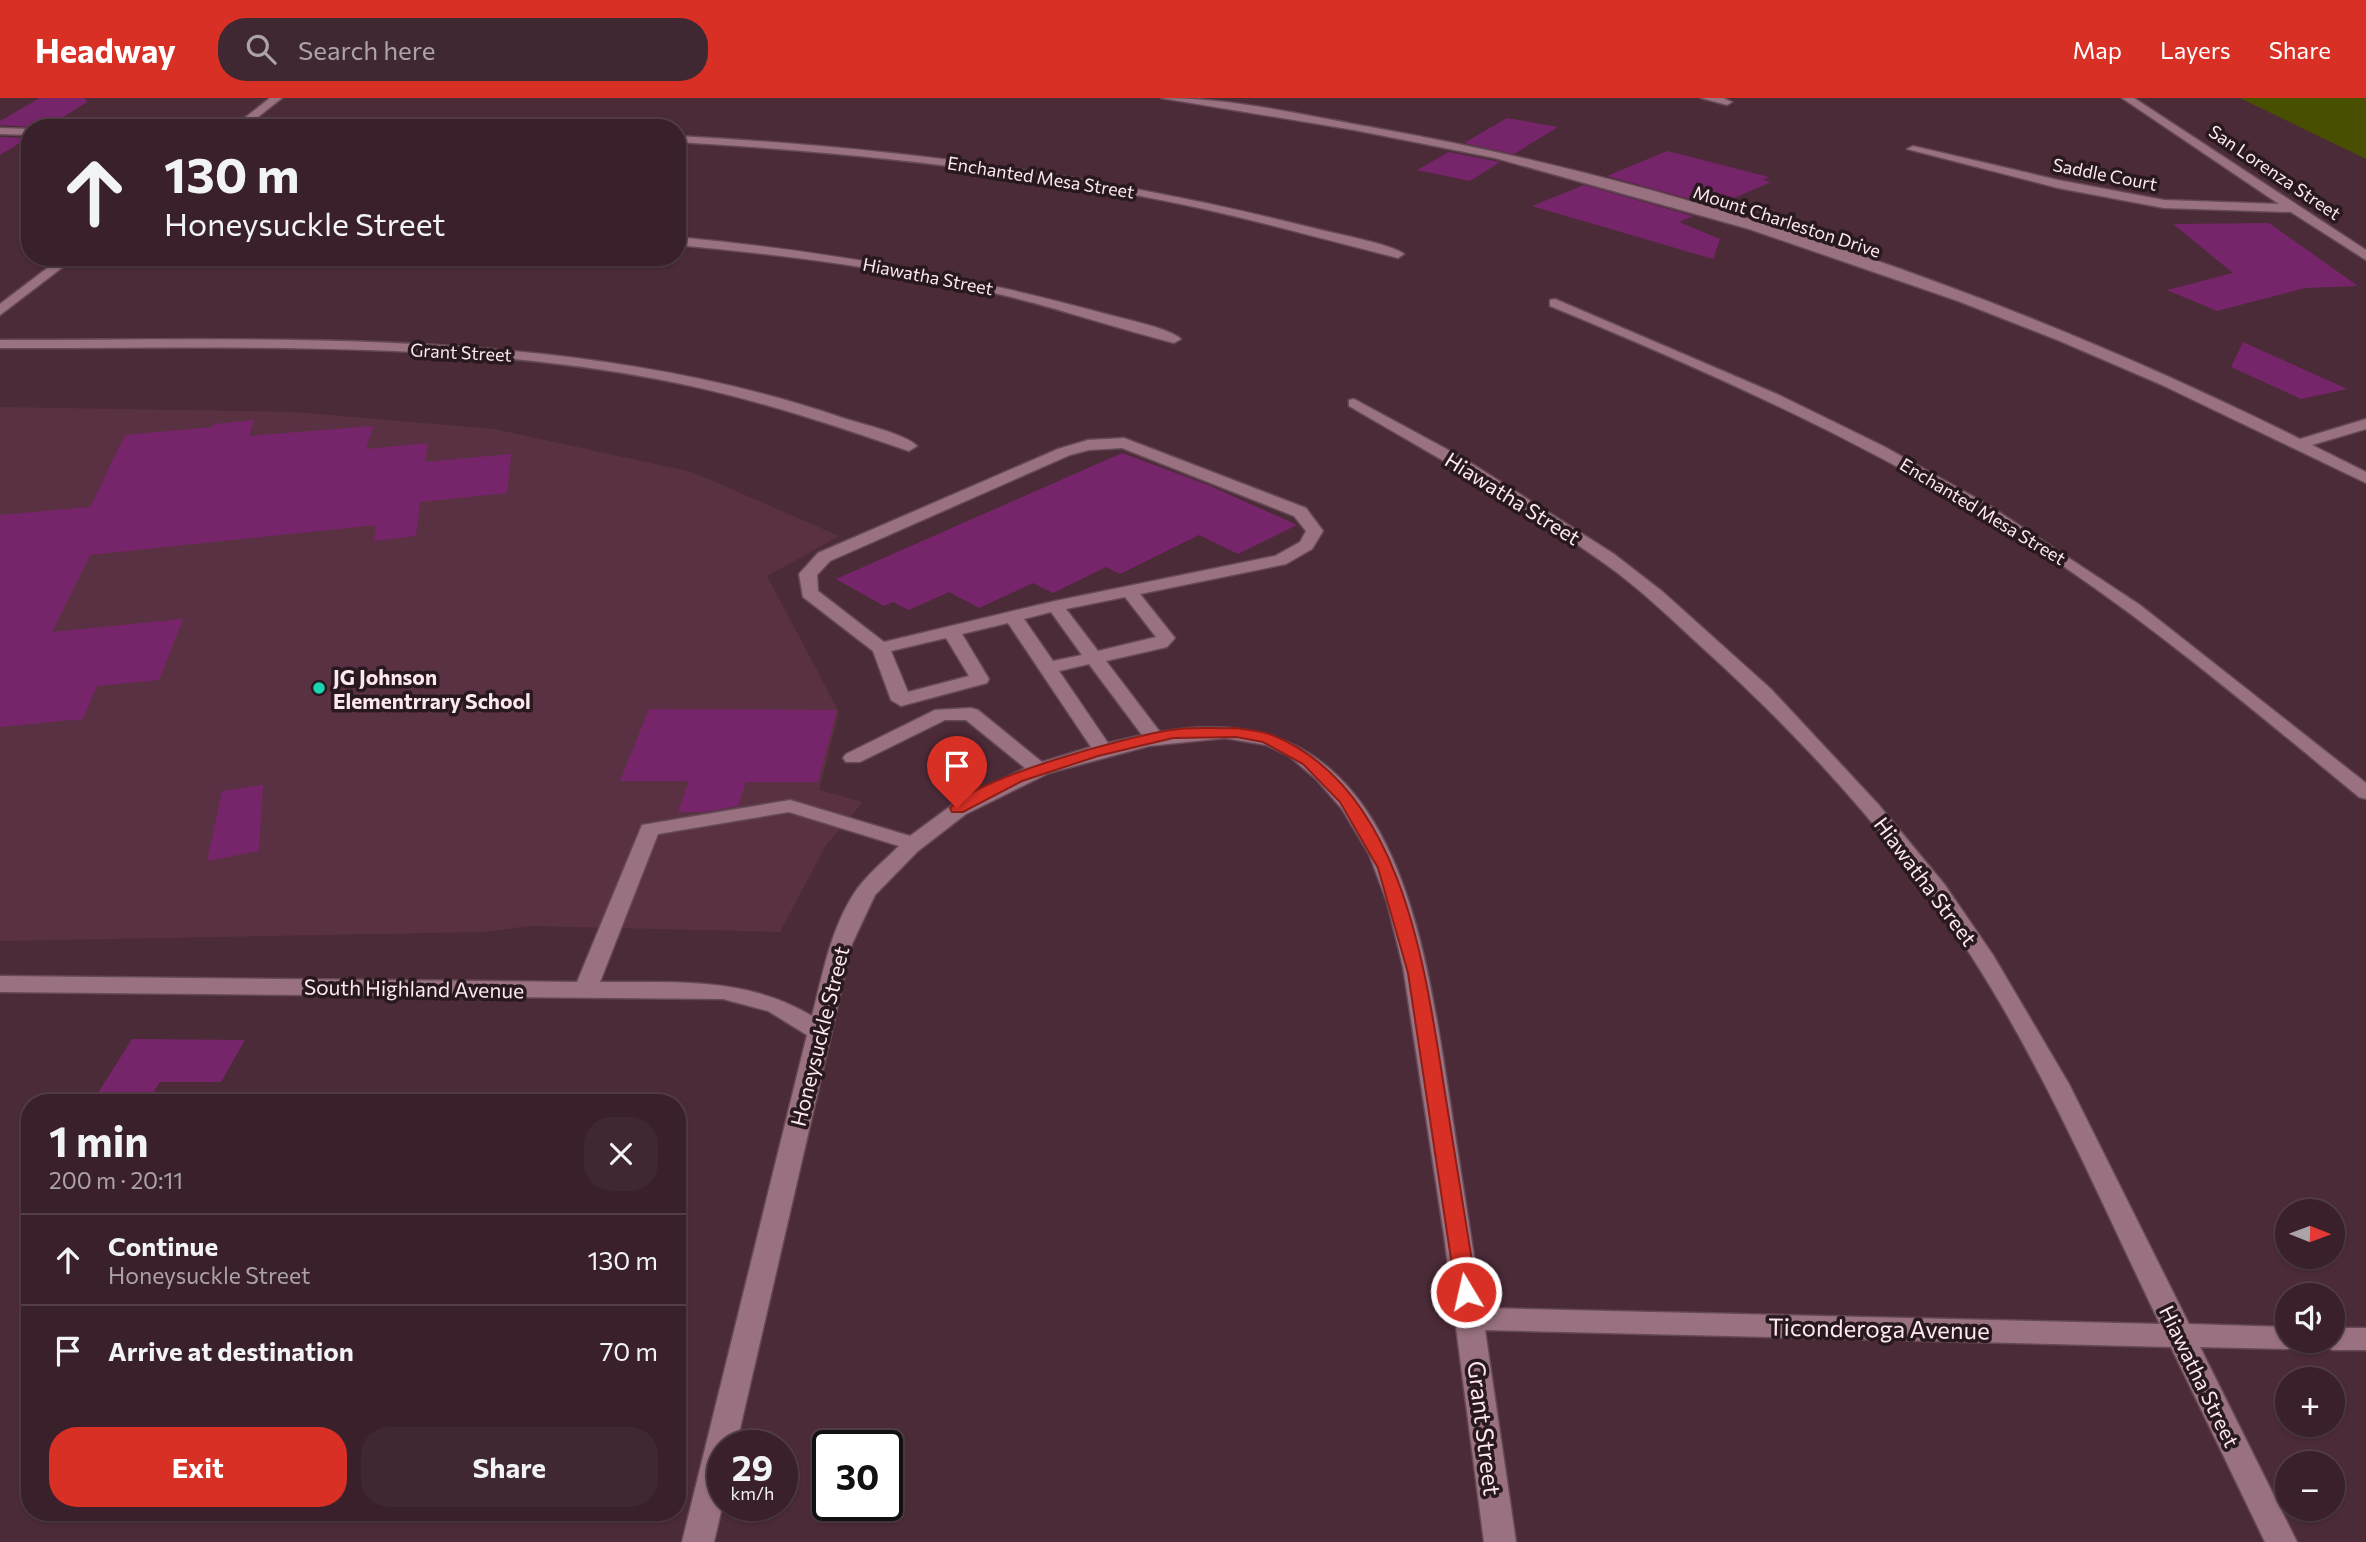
<!DOCTYPE html>
<meta charset="utf-8">
<style>
:root{--surface:#39202a;--page:#402832;--text:#f1f3f6;--muted:#aba3a8;--line:#533e47;--accent:#d93025}
body{margin:0;font-family:Commissioner,sans-serif;background:var(--page);color:var(--text);height:100vh;display:flex;flex-direction:column;font-size:26px;white-space:nowrap}
*{box-sizing:border-box;margin:0}
p{font-size:23px;color:var(--muted)}
.icon{flex:none;width:38px;height:38px;fill:none;stroke:currentColor;stroke-width:2;stroke-linecap:round;stroke-linejoin:round}
.map{position:relative;flex:1;overflow:hidden}
.side{position:absolute;left:21px;top:996px;width:665px;height:427px;display:flex;flex-direction:column;background:var(--surface);border-radius:28px;box-shadow:0 2px 5px #0004,0 0 0 2px var(--line)}
.side>*{flex:none}
.top-card{position:absolute;left:21px;top:21px;width:665px;height:147px;border-radius:28px;box-shadow:0 2px 5px #0004,0 0 0 2px var(--line);background:#39202a;color:var(--text);overflow:hidden}
.needle{width:46px;rotate:91deg}
.buttons{position:absolute;left:2275px;top:1101px;display:grid;gap:14px}
.buttons a{display:grid;place-items:center;width:70px;height:70px;border-radius:50%;background:var(--surface);box-shadow:0 2px 5px #0004,0 0 0 2px var(--line);font-size:35px}
.speed{position:absolute;left:707px;top:1332px;display:flex;gap:14px;font-size:35px;font-weight:700;text-align:center}
.speed>*{display:grid;place-content:center;width:91px;height:91px;border-radius:50%;background:var(--surface);box-shadow:0 2px 5px #0004,0 0 0 2px var(--line);line-height:1}
.speed small{font-size:18px;font-weight:400}
.speed .limit{border:4px solid #111;border-radius:10px;background:#fff;color:#111}
.pin{position:absolute;display:grid;place-items:center;width:60px;height:60px;color:#fff;margin:-72px -30px;border-radius:50% 50% 50% 0;rotate:-45deg;box-shadow:0 0 7px #0007}
.pin .icon{rotate:45deg}
.me{position:absolute;width:77px;margin:-38px;rotate:351deg;stroke-linejoin:round;filter:drop-shadow(0 0 5px #0008)}
.turn{display:flex;align-items:center;gap:24px;height:147px;padding:0 28px;font-size:32px}
.turn .icon{width:91px;height:91px;stroke-width:2.5}
.turn b{display:block;font-size:49px;line-height:60px}
.round{display:grid;place-items:center;flex:none;width:74px;height:74px;border-radius:28px;background:var(--page)}
.summary{display:flex;align-items:center;justify-content:space-between;height:119px;padding:0 28px}
h1{font-size:42px;font-weight:700;line-height:52px}
.primary-button{display:flex;gap:14px;margin-top:auto;padding:14px 28px}
.primary-button a{flex:1;height:80px;border-radius:28px;background:var(--accent);color:#fff;font-size:28px;font-weight:700;line-height:80px;text-align:center}
.primary-button a+a{background:var(--page);color:var(--text)}
ul{padding:0;list-style:none}
li{display:flex;align-items:center;gap:21px;height:91px;padding:0 28px;border-top:2px solid var(--line)}
li div{flex:1}
li b{display:block;font-size:26px}
li em{font-style:normal}
header{display:flex;align-items:center;gap:42px;box-sizing:border-box;height:98px;padding:0 35px;background:var(--accent);color:#fff}
header strong{font-size:33px}
nav{display:flex;gap:38px;margin-inline-start:auto;font-size:24px}
.search{width:490px;height:63px;background:var(--page);display:flex;align-items:center;gap:18px;box-sizing:border-box;padding:0 24px;border-radius:28px;color:var(--muted);font-size:26px}
.map>svg:first-child{display:block}
.built{fill:#5a3142}
.green{fill:#494f00}
.building{fill:#77256a}
.lines{fill:none;stroke-linecap:round;stroke-linejoin:round}
.minor-casing{stroke:#664956;stroke-width:3}
.minor{fill:#997180;fill-rule:evenodd}
.route{fill:#d93025;stroke:#8d1f18;stroke-width:2}
.poi-dot{fill:#1ad5b2;stroke:#28191f;stroke-width:2.5}
.labels{text-anchor:middle;dominant-baseline:central;stroke-width:7;stroke-linejoin:round;paint-order:stroke}
.far-street-label{font-size:18px;fill:#fee7ef;stroke:#28191f}
.street-label{font-size:21px;fill:#fee7ef;stroke:#28191f}
.poi-label{font-size:21px;font-weight:bold;fill:#fee7ef;stroke:#28191f;text-anchor:start}
.near-street-label{font-size:24px;fill:#fee7ef;stroke:#28191f}
</style>
<header>
<strong>Headway</strong>
<div class="search"><svg class="icon" aria-label="search" viewBox="0 0 24 24"><circle cx="10" cy="10" r="6"/><path d="M15 15l6 6"/></svg>Search here</div>
<nav><a>Map</a><a>Layers</a><a>Share</a></nav>
</header>
<div class="map">
<svg width="2366" height="1444" viewBox="0 0 2366 1444">
<rect width="100%" height="100%" fill="#4c2b38"/>
<!-- built -->
<path class="built" d="M0,309L294,314L494,331L692,374L839,438L767,478L839,614L819,692L863,704L826,747L780,834L530,828L483,834L0,843Z"/>
<!-- green -->
<path class="green" d="M2240,0H2366V61Z"/>
<!-- building -->
<g class="building">
<path d="M40,0H85L87,4L45,30L0,27V23Z"/>
<path d="M1507,20L1558,29L1514,56L1464,45Z"/>
<path d="M0,39L28,40L0,57Z"/>
<path d="M1667,53L1769,79L1763,82L1771,84L1715,108L1607,78Z"/>
<path d="M1449,54L1494,63L1500,64L1470,83L1417,72Z"/>
<path d="M1584,87L1693,118L1679,124L1720,141L1713,161L1532,108Z"/>
<path d="M2269,125L2358,188L2305,190L2217,213L2167,192L2233,175L2173,126Z"/>
<path d="M2243,244L2347,291L2301,301L2231,269Z"/>
<path d="M254,322L249,338L373,328L366,351L428,345L425,364L511,356L507,395L420,404L416,438L374,443L376,427L90,457L52,534L183,521L159,582L97,588L83,621L0,629V417L90,409L125,337L213,329L214,326Z"/>
<path d="M1122,355L1208,387L1297,427L1238,456L1199,437L1120,476L1106,469L1053,495L1033,485L979,510L949,494L909,512L893,504L884,508L836,481Z"/>
<path d="M649,611L837,612L818,684H746L738,708L704,714H678L689,683H620Z"/>
<path d="M263,687L259,753L207,763L222,693Z"/>
<path d="M132,941L245,942L221,984H160L153,995H98Z"/>
</g>
<g class="lines">
<!-- minor casing -->
<g class="minor-casing">
<g id="minor">
<path d="M270,0H282L244,30H232Z"/>
<path d="M1161,0C1234,0 1309,18 1381,31C1693,87 2016,199 2300,341L2366,321V331L2312,347L2366,374V385L2162,287L2060,243L1958,203L1749,131L1495,60L1354,32Z"/>
<path d="M1701,0H1723L1732,4L1727,7Z"/>
<path d="M2122,0H2134L2366,152V162L2291,114L2164,110L2058,90L1907,51L1913,48L2058,82L2164,102L2279,106Z"/>
<path d="M0,30L30,31V37L0,36Z"/>
<path d="M677,38C892,49 1104,77 1313,130C1332,135 1392,146 1404,156L1398,160C1311,138 1224,113 1135,97C984,68 831,53 677,44Z"/>
<path d="M677,139C823,153 965,177 1106,216C1124,221 1169,230 1181,241L1174,245C1114,230 1055,209 994,195C890,170 784,157 677,147Z"/>
<path d="M62,159H76L0,217V206Z"/>
<path d="M1555,201L1779,297L1885,349L1990,408L2140,507L2366,685V701L2359,699C2252,611 2145,520 2028,445C1877,349 1715,276 1550,208V202Z"/>
<path d="M0,242C280,242 575,228 843,320C861,326 906,336 917,348L909,353L903,351C833,327 764,304 691,288C472,240 223,251 0,250Z"/>
<path d="M1354,301L1463,360L1614,456L1663,494L1771,591L1878,706L1945,787L1993,857L2069,986L2189,1226L2287,1229V1242H2300L2297,1248L2287,1251L2200,1249L2297,1444H2265L2171,1249L1485,1232L1516,1444H1484L1444,1137L1403,869L1387,804L1369,756L1342,711L1316,681L1289,658L1266,647L1225,640L1149,648L1049,675L966,716L918,753L875,797L852,846L736,1348H723V1405L714,1444H682L807,937L768,913L723,901L0,894V878L577,884L642,727L790,702L910,738L952,707L1025,670L966,622H945L860,664H846L843,660L846,656L935,612L971,610L978,612L1042,664L1091,649L1008,525L962,536L989,581L987,585L901,608L891,602L873,553L803,499L799,476L818,455L1058,351L1088,342L1124,340L1306,410L1323,433L1312,451L1286,466L1140,496L1175,540L1167,549L1106,563L1160,634C1387,593 1422,822 1448,991C1459,1064 1471,1137 1482,1210L2160,1226C2100,1102 2045,972 1970,856C1897,744 1805,643 1706,553C1672,522 1639,489 1601,463C1520,406 1434,357 1349,308V302ZM1122,350L1294,418L1306,433L1300,444L1275,458L1055,503L884,544L818,493L817,477L830,463L1070,357L1089,352ZM1125,499L1156,539L1098,553L1066,511ZM1051,514L1082,557L1053,563L1024,521ZM946,540L969,578L908,594L891,553ZM1089,566L1142,637L1108,645L1059,573ZM789,714L899,748C885,762 869,775 857,791C831,828 823,875 812,918C745,878 675,885 600,884L658,736Z"/>
<path d="M2333,1230H2366V1252H2333L2323,1249L2320,1242H2333Z"/>
</g>
</g>
<!-- minor -->
<use href="#minor" class="minor"/>
</g>
<!-- route -->
<path class="route" d="M1236,630C1247,632 1261,633 1272,637C1402,689 1425,869 1444,989C1455,1057 1466,1126 1477,1194L1474,1200H1459L1456,1194L1408,875L1378,770L1340,704L1303,666L1263,644L1236,639L1173,640L1098,658L1022,683L963,714H952L950,710C978,679 1126,639 1171,632C1192,628 1215,631 1236,630Z"/>
<!-- markers -->
<circle class="poi-dot" cx="319" cy="590" r="7"/>
<g class="labels">
<!-- far-street labels -->
<g class="far-street-label">
<text transform="translate(2275 74) rotate(34)">San Lorenza Street</text>
<text transform="translate(2105 76) rotate(11)">Saddle Court</text>
<text transform="translate(1041 79) rotate(9)">Enchanted Mesa Street</text>
<text transform="translate(1787 123) rotate(18)">Mount Charleston Drive</text>
<text transform="translate(928 178) rotate(11)">Hiawatha Street</text>
<text transform="translate(461 254) rotate(3)">Grant Street</text>
<text transform="translate(1983 413) rotate(31)">Enchanted Mesa Street</text>
</g>
<!-- street labels -->
<g class="street-label">
<text transform="translate(1513 400) rotate(32)">Hiawatha Street</text>
<text transform="translate(1926 783) rotate(53)">Hiawatha Street</text>
<text transform="translate(414 890) rotate(1)">South Highland Avenue</text>
<text transform="translate(819 938) rotate(-76)">Honeysuckle Street</text>
<text transform="translate(2200 1278) rotate(64)">Hiawatha Street</text>
</g>
<!-- poi labels -->
<g class="poi-label">
<text x="333" y="578">JG Johnson<tspan x="333" dy="24">Elementrrary School</tspan></text>
</g>
<!-- near-street labels -->
<g class="near-street-label">
<text transform="translate(1879 1230) rotate(1)">Ticonderoga Avenue</text>
<text transform="translate(1485 1330) rotate(83)">Grant Street</text>
</g>
</g>
</svg>
<div class="buttons">
<a><svg class="needle" viewBox="-14 -14 28 28"><path d="M0-13l5 13h-10z" fill="#e53935"/><path d="M0 13l5-13h-10z" fill="#aba3a8"/></svg></a>
<a><svg class="icon" aria-label="sound" viewBox="0 0 24 24"><path d="M4 9h4l5-4v14l-5-4H4zM17 9q2 3 0 6"/></svg></a>
<a>+</a>
<a>−</a>
</div>
<div class="speed"><div>29<small>km/h</small></div><div class="limit">30</div></div>
<div class="pin" style="left:957px;top:710px;background:#d93025"><svg class="icon" aria-label="arrive" viewBox="0 0 24 24"><path d="M6 21V4h12l-3 4 3 4H6"/></svg></div>
<svg class="me" style="left:1466px;top:1194px" viewBox="-20 -20 40 40"><circle r="17" fill="#d93025" stroke="#fff" stroke-width="3"/><path d="M0-11L8 9 0 5-8 9z" fill="#fff"/></svg>
<div class="top-card">
<div class="turn"><svg class="icon" aria-label="ahead" viewBox="0 0 24 24"><path d="M12 20V5M6 11l6-6 6 6"/></svg><div><b>130 m</b>Honeysuckle Street</div></div>
</div>
<section class="side">
<div class="summary"><div><h1>1 min</h1><p>200 m · 20:11</p></div><a class="round"><svg class="icon" aria-label="close" viewBox="0 0 24 24"><path d="M6 6l12 12M18 6L6 18"/></svg></a></div>
<ul>
<li><svg class="icon" aria-label="ahead" viewBox="0 0 24 24"><path d="M12 20V5M6 11l6-6 6 6"/></svg><div><b>Continue</b><p>Honeysuckle Street</p></div><em>130 m</em></li>
<li><svg class="icon" aria-label="arrive" viewBox="0 0 24 24"><path d="M6 21V4h12l-3 4 3 4H6"/></svg><div><b>Arrive at destination</b></div><em>70 m</em></li>
</ul>
<div class="primary-button"><a>Exit</a><a>Share</a></div>
</section>
</div>
